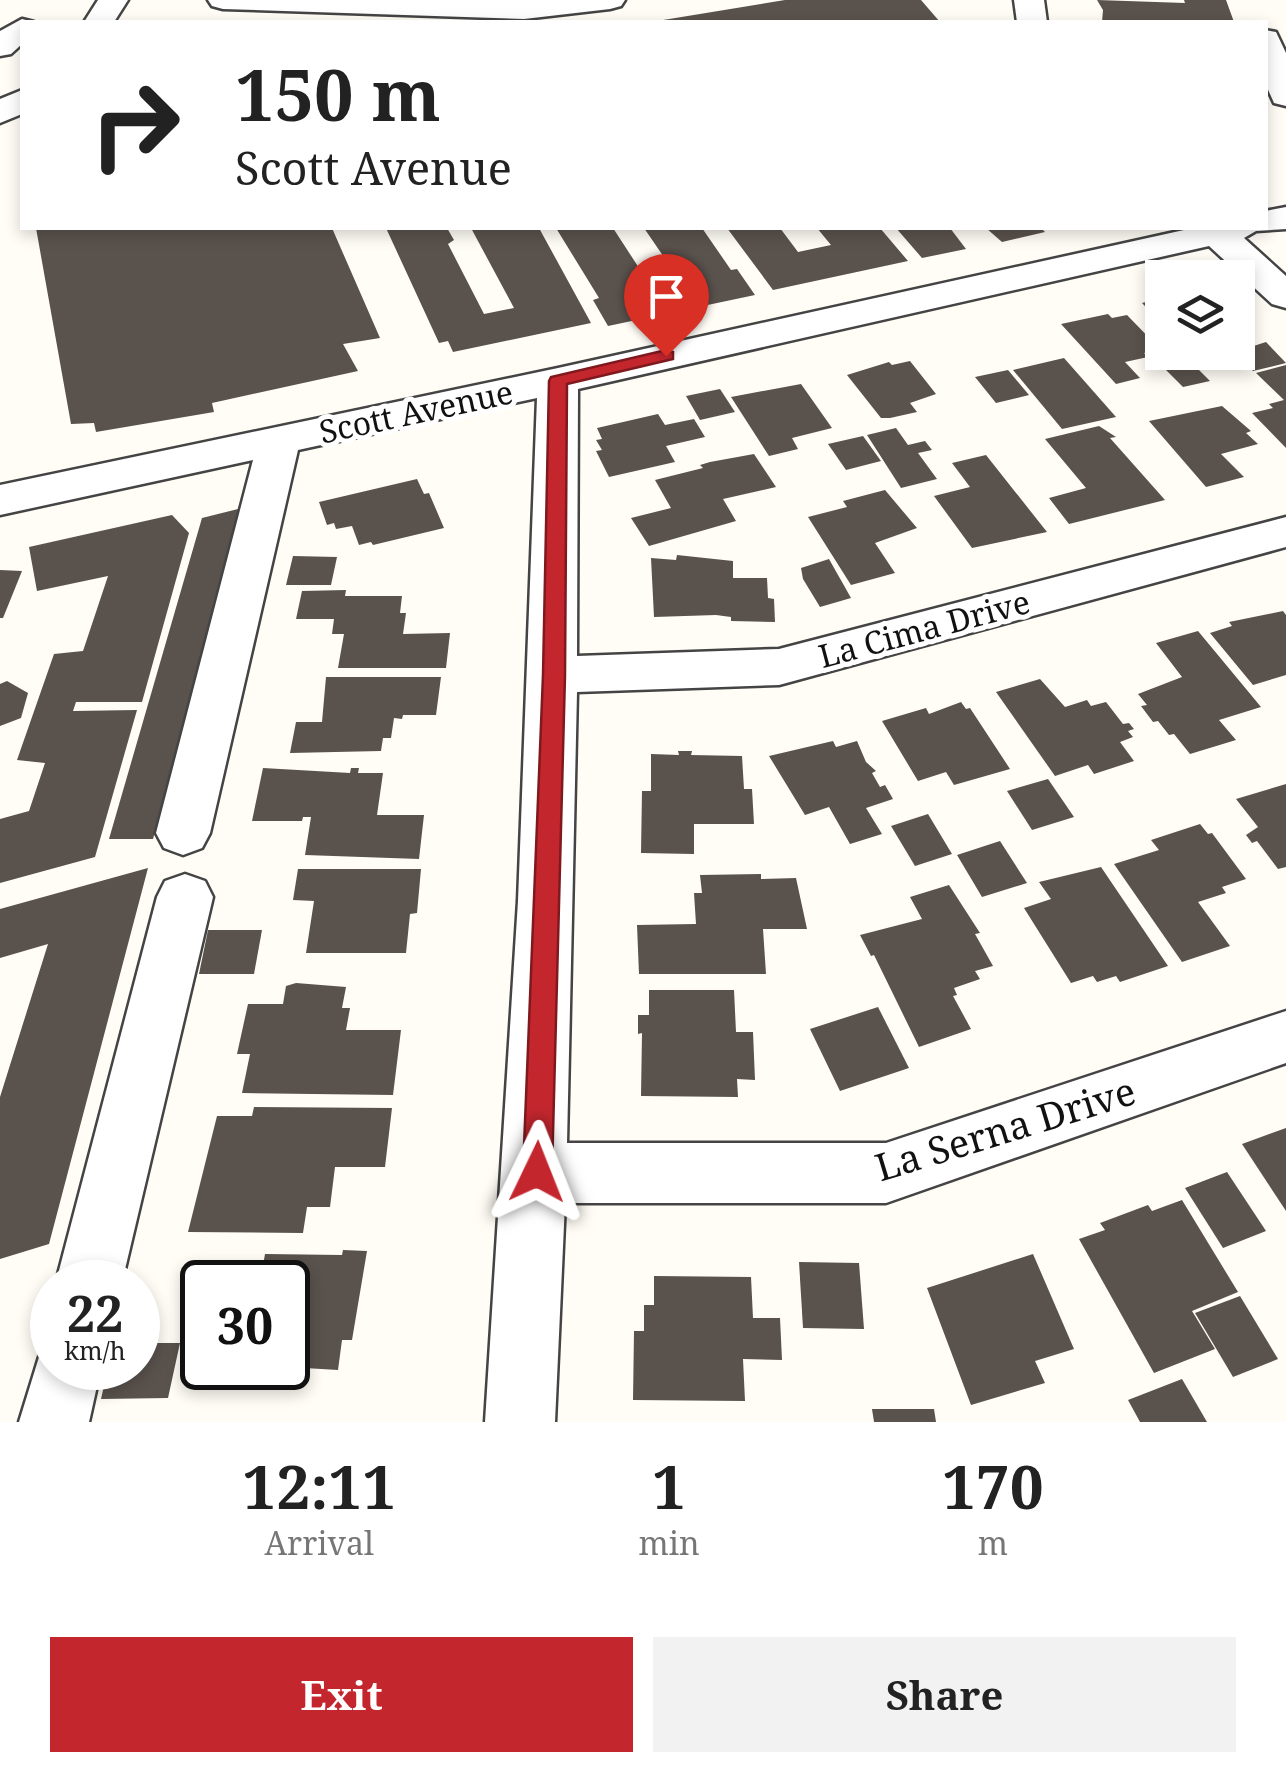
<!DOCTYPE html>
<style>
:root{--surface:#fff;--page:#f2f2f2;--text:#222;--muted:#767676;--accent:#c4262e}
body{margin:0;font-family:"Noto Serif",serif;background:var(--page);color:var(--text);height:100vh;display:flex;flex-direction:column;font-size:38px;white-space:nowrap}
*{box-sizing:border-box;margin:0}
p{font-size:32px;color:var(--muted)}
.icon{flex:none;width:55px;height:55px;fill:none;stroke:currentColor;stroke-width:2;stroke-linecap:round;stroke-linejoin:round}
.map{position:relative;height:1422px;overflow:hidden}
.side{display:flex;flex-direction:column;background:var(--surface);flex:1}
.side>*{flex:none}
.guide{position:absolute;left:20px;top:20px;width:1248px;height:210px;border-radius:0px;box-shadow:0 5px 15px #0003;background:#fff;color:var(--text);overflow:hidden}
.buttons{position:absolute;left:1145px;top:260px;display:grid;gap:20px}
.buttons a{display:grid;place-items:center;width:110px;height:110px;border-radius:0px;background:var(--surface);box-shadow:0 5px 15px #0003;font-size:50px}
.speed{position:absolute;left:30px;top:1260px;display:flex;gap:20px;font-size:50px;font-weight:700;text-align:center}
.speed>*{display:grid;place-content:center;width:130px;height:130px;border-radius:50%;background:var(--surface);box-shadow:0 5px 15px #0003;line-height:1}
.speed small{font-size:25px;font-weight:400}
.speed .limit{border:5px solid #111;border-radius:15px;background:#fff;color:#111}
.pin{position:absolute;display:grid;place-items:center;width:85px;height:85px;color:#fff;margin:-102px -42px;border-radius:50% 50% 50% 0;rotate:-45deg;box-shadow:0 0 10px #0007}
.pin .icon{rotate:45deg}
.me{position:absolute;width:110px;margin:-55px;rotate:2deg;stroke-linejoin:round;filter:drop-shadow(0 0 8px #0008)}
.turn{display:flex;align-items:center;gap:35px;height:210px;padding:0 50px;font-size:45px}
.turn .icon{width:130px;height:130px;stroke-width:2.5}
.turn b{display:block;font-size:70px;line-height:85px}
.eta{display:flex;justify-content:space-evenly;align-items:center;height:170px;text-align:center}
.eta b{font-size:60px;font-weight:700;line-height:70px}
.cta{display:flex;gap:20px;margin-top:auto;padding:20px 50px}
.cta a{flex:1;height:115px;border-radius:0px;background:var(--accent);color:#fff;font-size:40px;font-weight:700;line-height:115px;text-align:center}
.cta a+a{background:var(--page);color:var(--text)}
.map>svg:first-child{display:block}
.building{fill:#5a524d}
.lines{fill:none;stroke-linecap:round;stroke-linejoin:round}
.minor-casing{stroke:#444;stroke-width:5}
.minor{fill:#fff;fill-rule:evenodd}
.route{fill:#c4262e;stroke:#7f191e;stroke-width:2.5}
.labels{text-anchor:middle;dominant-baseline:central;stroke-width:10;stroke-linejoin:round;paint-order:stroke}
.street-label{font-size:32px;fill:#111;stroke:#fff}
.near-street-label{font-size:38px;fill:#111;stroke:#fff}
</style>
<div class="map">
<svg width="1286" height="1422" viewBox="0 0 1286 1422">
<rect width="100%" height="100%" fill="#fffdf5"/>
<!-- building -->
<g class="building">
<path d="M785,0H921L940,22H651Z"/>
<path d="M1097,0L1185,3L1184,0H1226L1234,22H1102L1103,10Z"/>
<path d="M36,228H332L380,338L343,344L358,371L212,403L214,412L96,432L94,423L71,424Z"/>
<path d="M386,228H447L454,240L448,244L484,314L514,308L471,228H539L591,323L453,352L448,341L439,343Z"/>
<path d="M556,228H613L654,291L683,285L644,228H702L731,270L737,269L755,295L608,326L593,300L599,298Z"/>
<path d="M727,228H780L798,252L831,245L817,228H880L908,261L773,290Z"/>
<path d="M896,228H950L966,249L922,258Z"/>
<path d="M986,228H1041L1045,232L1002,242Z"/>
<path d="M1162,298V324L1142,303Z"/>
<path d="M1108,314L1112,318L1127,315L1160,349L1144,353L1148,357L1125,362L1140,378L1116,384L1061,324Z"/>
<path d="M1266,342L1286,363L1253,371L1235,352Z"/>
<path d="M1064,358L1116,417L1062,429L1013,370Z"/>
<path d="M1187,358L1210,381L1183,387L1161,365Z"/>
<path d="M910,361L936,394L910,403L917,412L890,418H881L847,375L889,362L892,365Z"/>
<path d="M1286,365V448L1252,413L1273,408L1269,404L1284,400L1256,373Z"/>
<path d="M1008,370L1029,395L996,403L975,377Z"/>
<path d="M801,384L832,428L792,438L798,449L769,456L731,397Z"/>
<path d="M720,389L735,412L700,420L686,396Z"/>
<path d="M1222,406L1251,431L1246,433L1258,444L1221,454L1244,477L1206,487L1149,421Z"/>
<path d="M658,414L665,425L694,419L705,437L666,446L675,462L609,477L596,451L602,450L596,440L602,439L597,428Z"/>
<path d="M1099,426L1116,437L1110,438L1165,500L1069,524L1049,498L1086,488L1045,439Z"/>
<path d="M896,428L908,445L925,441L932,450L918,453L937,479L901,488L867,435Z"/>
<path d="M863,436L881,461L846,470L828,444Z"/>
<path d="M754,454L776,487L723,499L736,521L649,546L631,518L671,508L655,480L703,468L700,465L710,462Z"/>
<path d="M986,455L1047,532L972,548L934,496L970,487L952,463Z"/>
<path d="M417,479L424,494L429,493L444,528L373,545L371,542L359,545L352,526L336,529L334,523L327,525L319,502Z"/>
<path d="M885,490L917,528L875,543L895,573L851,585L808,517L847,507L843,501Z"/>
<path d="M242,508L153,839H109L202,518Z"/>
<path d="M172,515L189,533L142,702H76L73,711L137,710L95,857L0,883V819L29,811L45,763L17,760L54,654L83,651L108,576L37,591L29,547Z"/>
<path d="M677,555L733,561V578H767L768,598L774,599L775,622L731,621V617L716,615L654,617L651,558L676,560Z"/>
<path d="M293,556L337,557L331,585H286Z"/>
<path d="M829,559L851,598L820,607L803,579L801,568Z"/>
<path d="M0,570L22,571L3,618H0Z"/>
<path d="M346,590L345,596H402L400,613H406L403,634L450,633L446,668H338L344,634H332L334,619H296L302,591Z"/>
<path d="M1283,611L1286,615V675L1253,685L1210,633L1232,626L1229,622Z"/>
<path d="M1198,631L1261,707L1219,720L1236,740L1190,754L1174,734L1169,735L1158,721L1153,722L1141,706L1147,705L1138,694L1182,677L1156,643Z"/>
<path d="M326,677H441L436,715H403L402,719L394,718L391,738H383L381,751L290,753L296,722H322Z"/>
<path d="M1040,679L1065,707L1087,700L1091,706L1106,702L1123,724L1129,723L1134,729L1128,731L1133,737L1120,742L1134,761L1094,774L1088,765L1055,776L996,692Z"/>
<path d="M7,681L28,693L21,718L0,726V684Z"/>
<path d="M961,702L966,709L970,708L1010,769L954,785L946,772L918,781L882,721L926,708L929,714Z"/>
<path d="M833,741L836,747L857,741L866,762L876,771L872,773L880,787L885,785L893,799L866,808L882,834L850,844L829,807L805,815L769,756Z"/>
<path d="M678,751H692L691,755L742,756L744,789H752L754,824H694V854L641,853L642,791H651V754L679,755Z"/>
<path d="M263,768L350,773L351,768H359L358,773H383L377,815H424L419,859L305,855L311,817H303L302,821H252Z"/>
<path d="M1048,779L1074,817L1032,830L1007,791Z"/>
<path d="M1286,784V867L1278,869L1257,841L1252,843L1246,835L1258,827L1236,799Z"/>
<path d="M928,814L952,854L915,866L891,826Z"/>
<path d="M1200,824L1208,834L1212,833L1246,879L1222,887L1226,893L1198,902L1230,946L1182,962L1114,864L1159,850L1151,840Z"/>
<path d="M1000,841L1027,883L982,897L957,855Z"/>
<path d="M1101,867L1168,966L1120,982L1116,976L1097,982L1093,976L1071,983L1024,908L1051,899L1039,882Z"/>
<path d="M148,868L49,1244L0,1259V1097L48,944L0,958V909Z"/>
<path d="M298,869H421L417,913L410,914L406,953H306L314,901L293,900Z"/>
<path d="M761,874V879L796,878L807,929H763L766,974H639L637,925L696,924L694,893H702L700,875Z"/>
<path d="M949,885L980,933L975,934L993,966L975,971L980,979L954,988L957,995L953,996L971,1029L919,1047L874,955L871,956L860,935L922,919L910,897Z"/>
<path d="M208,930H262L254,974H199Z"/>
<path d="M296,983L346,987L342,1008H350L346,1030H401L393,1095L242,1093L250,1054H237L248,1004H283L286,986Z"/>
<path d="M649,990H734L736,1032H753L755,1080L737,1079L738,1097L641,1096L642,1033L638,1034V1015H649Z"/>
<path d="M878,1007L909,1068L840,1091L810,1029Z"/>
<path d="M254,1107L392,1108L385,1167H335L330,1207H307L303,1233L188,1232L217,1116H252Z"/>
<path d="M1286,1128V1211L1242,1144Z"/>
<path d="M1227,1172L1266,1231L1223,1248L1185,1188Z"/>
<path d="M1182,1200L1238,1292L1192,1311L1215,1349L1154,1373L1079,1239L1105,1230L1100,1223L1148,1205L1152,1211Z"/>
<path d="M343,1250L367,1251L352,1340H342L338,1370L288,1367V1282H260L265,1254L342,1255Z"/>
<path d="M1033,1254L1074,1349L1035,1361L1045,1383L971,1405L927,1288Z"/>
<path d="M799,1262L859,1263L864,1329L803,1328Z"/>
<path d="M654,1276L751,1277L753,1318H780L782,1360L743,1359L745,1401L633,1400L634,1331H644V1305H654Z"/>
<path d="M1240,1296L1278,1359L1233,1377L1195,1313Z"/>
<path d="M138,1343H180L168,1398L101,1399L108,1368H138Z"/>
<path d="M1182,1379L1207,1422H1140L1128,1400Z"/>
<path d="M872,1409H934L936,1422H874Z"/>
</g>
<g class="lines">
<!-- minor casing -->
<g class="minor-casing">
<g id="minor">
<path d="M98,0H128L114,22H84Z"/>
<path d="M208,0H625L621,6L610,9L524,19L223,9L212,6Z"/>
<path d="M1014,0H1044L1047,22H1017Z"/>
<path d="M22,19L34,22H22V44L11,54L0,56V31Z"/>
<path d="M1265,30L1276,32L1286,53V106L1274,103L1265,83Z"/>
<path d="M22,90V114L0,123V99Z"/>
<path d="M1286,207V229L1256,231L1244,238L1286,276V308L1272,304L1209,246L578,389L577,656L779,649L1286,517V547L779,685L577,692L567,1143H886L1286,1011V1063L886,1203H565L555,1422H485L518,901L537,398L298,450L210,833L202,848L183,855L164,848L156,833L253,460L0,515V485L558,368L1193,228H1265V211Z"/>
<path d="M185,874L205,881L213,897L122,1282H56L157,897L165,881Z"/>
<path d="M52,1340V1368H101L89,1422H19L43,1344Z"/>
</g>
</g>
<!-- minor -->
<use href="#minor" class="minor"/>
</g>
<!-- route -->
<path class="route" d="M666,350L673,352V359L567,384L565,675L552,1172L547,1182L537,1186L527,1182L523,1172L543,675L549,381L551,377Z"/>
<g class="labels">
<!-- street labels -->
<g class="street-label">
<text transform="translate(416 411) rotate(-12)">Scott Avenue</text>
<text transform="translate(924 628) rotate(-15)">La Cima Drive</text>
</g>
<!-- near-street labels -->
<g class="near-street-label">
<text transform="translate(1005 1128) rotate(-17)">La Serna Drive</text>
</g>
</g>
</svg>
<div class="buttons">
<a><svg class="icon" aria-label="layers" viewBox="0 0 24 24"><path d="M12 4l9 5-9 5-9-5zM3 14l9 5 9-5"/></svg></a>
</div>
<div class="speed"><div>22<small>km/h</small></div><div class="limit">30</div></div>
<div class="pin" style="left:666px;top:356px;background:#d93025"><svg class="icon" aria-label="arrive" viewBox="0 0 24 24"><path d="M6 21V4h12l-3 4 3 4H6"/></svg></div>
<svg class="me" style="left:537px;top:1172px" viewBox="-20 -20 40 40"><path d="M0-17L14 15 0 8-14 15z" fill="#c4262e" stroke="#fff" stroke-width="4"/></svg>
<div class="guide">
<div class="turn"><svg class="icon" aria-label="right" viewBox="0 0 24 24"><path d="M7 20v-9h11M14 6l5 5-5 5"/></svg><div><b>150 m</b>Scott Avenue</div></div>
</div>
</div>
<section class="side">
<div class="eta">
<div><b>12:11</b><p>Arrival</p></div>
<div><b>1</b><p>min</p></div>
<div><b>170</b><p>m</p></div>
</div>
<div class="cta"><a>Exit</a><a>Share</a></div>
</section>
